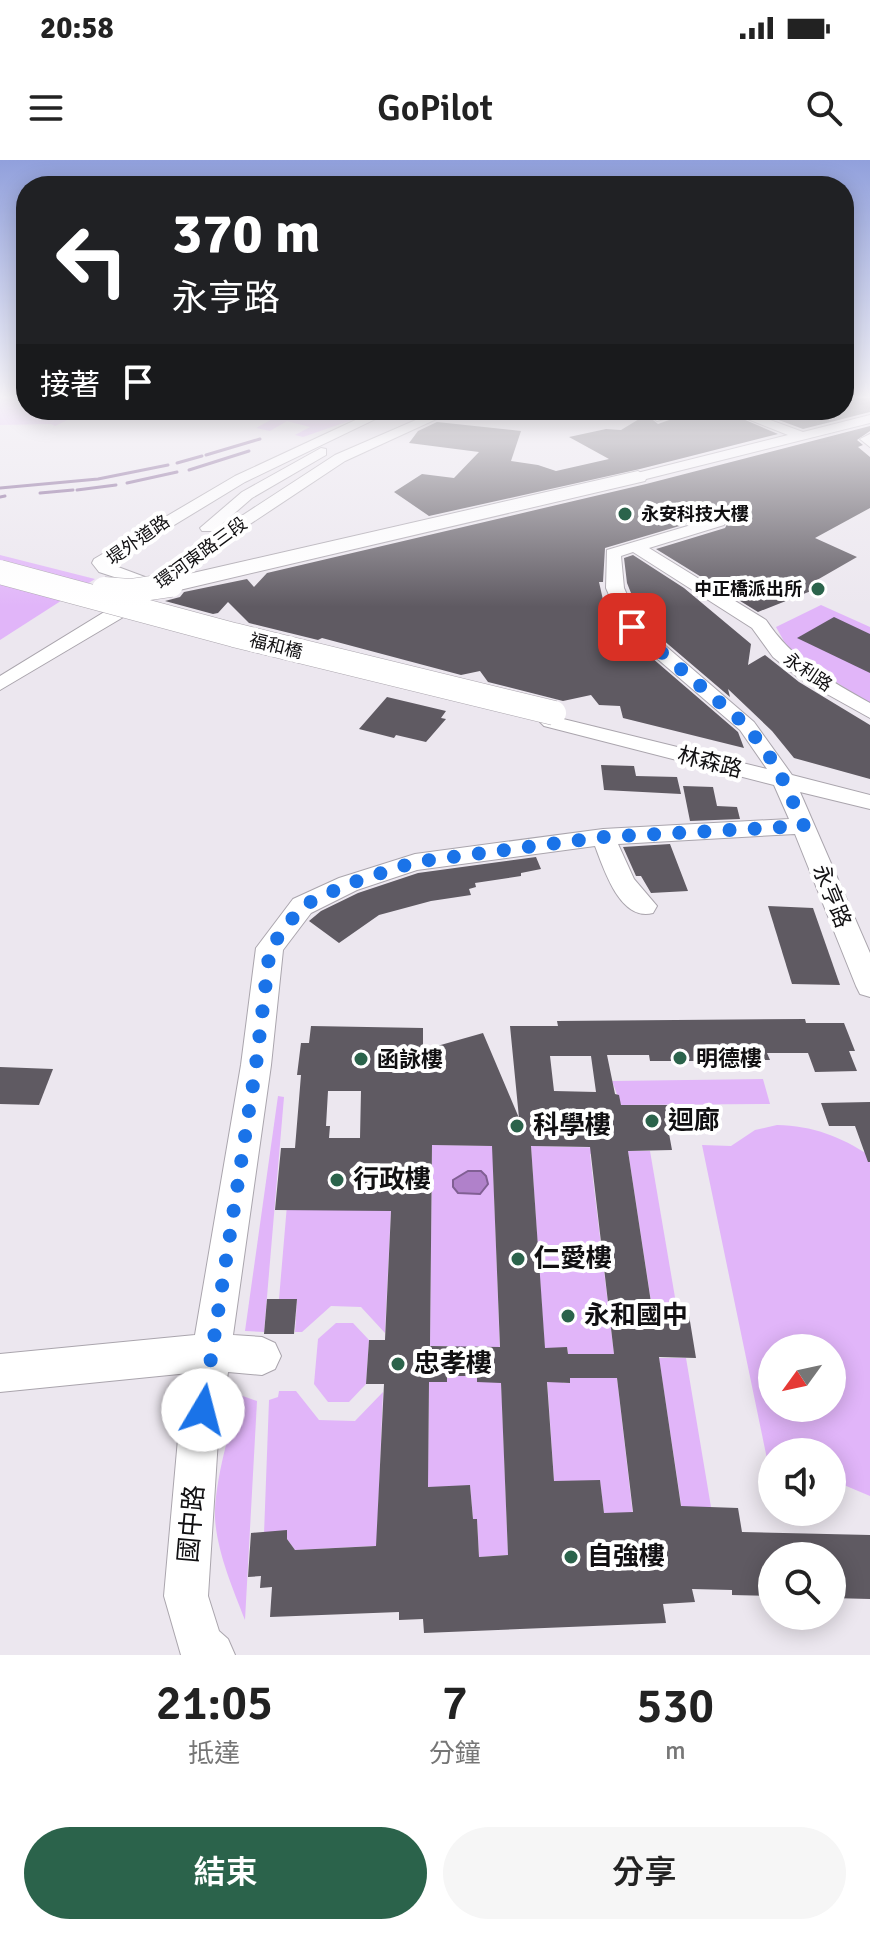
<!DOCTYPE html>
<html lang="zh-TW">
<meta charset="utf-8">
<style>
:root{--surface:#fff;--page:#f6f6f6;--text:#222;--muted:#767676;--accent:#2b634b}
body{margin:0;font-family:Signika,"Noto Sans TC",sans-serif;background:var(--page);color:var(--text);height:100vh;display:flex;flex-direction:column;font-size:30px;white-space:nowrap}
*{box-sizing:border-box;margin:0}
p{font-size:26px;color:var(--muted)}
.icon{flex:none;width:44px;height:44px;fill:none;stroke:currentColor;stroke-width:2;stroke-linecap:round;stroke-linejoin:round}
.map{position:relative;height:1495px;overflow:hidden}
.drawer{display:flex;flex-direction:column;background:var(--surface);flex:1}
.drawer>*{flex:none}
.hud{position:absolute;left:16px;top:16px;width:838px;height:244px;border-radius:32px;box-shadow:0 4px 20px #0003;background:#202124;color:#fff;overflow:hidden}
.needle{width:52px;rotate:237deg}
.fabs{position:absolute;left:758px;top:1174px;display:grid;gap:16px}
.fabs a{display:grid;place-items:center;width:88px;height:88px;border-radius:50%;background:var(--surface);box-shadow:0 4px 20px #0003;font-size:40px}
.pin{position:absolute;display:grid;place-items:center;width:68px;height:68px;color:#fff;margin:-34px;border-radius:16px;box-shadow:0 4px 12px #0006}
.me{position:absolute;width:88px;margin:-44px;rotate:8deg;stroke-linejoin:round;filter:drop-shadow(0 0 6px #0008)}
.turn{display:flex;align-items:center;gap:28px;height:168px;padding:0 24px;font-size:36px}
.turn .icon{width:104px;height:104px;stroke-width:2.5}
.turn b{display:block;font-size:56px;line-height:68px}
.then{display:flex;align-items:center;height:76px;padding:0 24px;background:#0003;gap:16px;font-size:30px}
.eta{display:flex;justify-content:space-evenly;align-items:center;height:136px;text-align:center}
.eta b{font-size:48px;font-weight:600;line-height:56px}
.cta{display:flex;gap:16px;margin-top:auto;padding:16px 24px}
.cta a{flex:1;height:92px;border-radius:48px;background:var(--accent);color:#fff;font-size:32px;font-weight:600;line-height:92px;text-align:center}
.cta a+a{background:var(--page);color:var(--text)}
.status{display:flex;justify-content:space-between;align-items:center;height:56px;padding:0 40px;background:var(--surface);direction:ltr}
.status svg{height:22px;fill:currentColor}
header{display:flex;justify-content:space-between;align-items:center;height:104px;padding:0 24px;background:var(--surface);font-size:36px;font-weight:600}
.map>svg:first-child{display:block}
.green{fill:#e1b5f9;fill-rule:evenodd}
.water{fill:#b081ca;stroke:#805f93;stroke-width:2}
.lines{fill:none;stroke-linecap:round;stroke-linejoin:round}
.stream{stroke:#805f93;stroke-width:3}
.building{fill:#5f5a62;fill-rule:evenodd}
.minor-casing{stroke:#aaa5ad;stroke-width:2}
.major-casing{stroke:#aaa5ad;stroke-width:2}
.minor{fill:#fff;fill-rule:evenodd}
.major{fill:#fff;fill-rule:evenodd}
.major-bridge-casing{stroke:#aaa5ad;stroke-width:25;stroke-linecap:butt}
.major-bridge{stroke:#fff;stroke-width:24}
.route{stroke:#1a73e8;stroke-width:14;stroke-dasharray:0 25.2}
.poi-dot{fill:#2b634b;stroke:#fff;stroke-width:3}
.labels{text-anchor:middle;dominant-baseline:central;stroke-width:8;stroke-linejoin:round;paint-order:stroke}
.far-poi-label{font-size:18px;font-weight:bold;fill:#111012;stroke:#fff;text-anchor:start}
.far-street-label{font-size:18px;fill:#111012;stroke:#fff}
.street-label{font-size:22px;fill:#111012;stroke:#fff}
.poi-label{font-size:22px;font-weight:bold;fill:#111012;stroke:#fff;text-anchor:start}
.near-poi-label{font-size:26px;font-weight:bold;fill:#111012;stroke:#fff;text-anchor:start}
.near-street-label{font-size:26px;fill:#111012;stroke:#fff}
</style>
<div class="status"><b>20:58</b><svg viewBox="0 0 49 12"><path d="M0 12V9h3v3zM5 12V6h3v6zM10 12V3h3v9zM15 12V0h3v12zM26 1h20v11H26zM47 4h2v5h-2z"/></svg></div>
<header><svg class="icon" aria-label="menu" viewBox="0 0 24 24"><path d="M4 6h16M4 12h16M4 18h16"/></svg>GoPilot<svg class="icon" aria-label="search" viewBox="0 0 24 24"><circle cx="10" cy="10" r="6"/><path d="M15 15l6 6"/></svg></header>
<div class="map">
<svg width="870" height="1495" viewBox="0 0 870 1495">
<rect width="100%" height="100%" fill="#ece7ef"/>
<!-- green -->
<g class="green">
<path d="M0,238H26V250H62L44,256L46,259L68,250H88L55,266L51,264L0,265Z"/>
<path d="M253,250H358L372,253L303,277L295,275L310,267L287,261L270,271L256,268L278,256Z"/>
<path d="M0,395L95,419L0,480Z"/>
<path d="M821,445L870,467V544L790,492L776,467Z"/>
<path d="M763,919L770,944L621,945L612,921Z"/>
<path d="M278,936L284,937L264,1172L245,1171Z"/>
<path d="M777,965C813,966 840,976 870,996V1336L832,1320V1292H772V1323L702,985L731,986L755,970ZM772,1188H832V1248H772Z"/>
<path d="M432,985L521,986L493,1005L500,1193L477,1186V1192H454L453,1186H430Z"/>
<path d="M531,986L617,988L590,994L614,1194H568L567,1187L545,1194Z"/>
<path d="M628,991H650L677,1149L652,1148Z"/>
<path d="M291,998L290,1050H391L385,1173L361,1147L331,1146L302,1172H295L297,1139H279Z"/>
<path d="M336,1163H353L369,1180L366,1224L349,1242H328L314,1224L318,1179Z"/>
<path d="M659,1198H686L711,1347H696L685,1371Z"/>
<path d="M447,1216H477V1222L501,1217L508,1395L479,1397L477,1359H473L470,1325L427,1399L429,1222H447Z"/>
<path d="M547,1218H563V1223H570V1218H617L637,1390L604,1353L600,1321L559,1394Z"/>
<path d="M279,1231H296L319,1260L355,1261L383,1232L376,1401L374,1386L295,1390L287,1379V1371L264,1374L269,1240L278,1237Z"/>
<path d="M240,1235L257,1241L245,1460C233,1429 217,1392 215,1358C214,1324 230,1268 240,1235Z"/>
</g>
<!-- water -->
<path class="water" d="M468,1011H481L486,1016L488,1024L480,1034L458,1033L453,1027V1020Z"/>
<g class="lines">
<!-- stream -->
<g class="stream">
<path d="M47,252L53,254"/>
<path d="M58,254L73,258"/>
<path d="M206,295L260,279"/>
<path d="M177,303L202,296"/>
<path d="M189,310L249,291"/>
<path d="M127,323L177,312"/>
<path d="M0,328L98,319L168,305"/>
<path d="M77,330L116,325"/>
<path d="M40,333L73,330"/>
<path d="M0,337L5,336"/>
</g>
</g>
<!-- building -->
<g class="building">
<path d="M844,238H870V252L803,269L752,250H844Z"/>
<path d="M654,250H662L648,256L658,264L697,250H722L778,274L640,309L429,356L394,332L422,314L454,318L479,292L409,283L418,271L437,262L521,271L511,301L538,305L556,311L609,299L569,277L606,269L621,270Z"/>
<path d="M870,266V271L857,280L863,285L858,287L870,297V348L815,378L857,397L817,420L826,425L758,452L656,389L725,368L729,361L720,354L605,388L603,422H599L606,453L618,478L623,473L738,572L744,588L623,558L620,546L599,545L591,535L563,541L488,522L480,511L461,515L322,478L318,480L249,463L228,442L218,453L213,454L165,441L180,437L184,432L247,419L254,427L267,413L646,324Z"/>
<path d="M633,395L684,428L751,484L748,505L765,495L799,522L870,565V619L794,598L772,571L728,529L730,537L642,462L639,455L642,451L635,443L627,423L624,398Z"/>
<path d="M834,457L870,474V513L797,478Z"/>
<path d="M387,537L446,551L441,558L446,559L426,582L396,575L394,578L359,569Z"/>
<path d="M601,605L634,606L636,616L677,617L681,634L604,630Z"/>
<path d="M683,626L713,627L717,646L737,647L740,659L690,661Z"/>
<path d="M670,684L688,731L651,733L641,716H636L623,687Z"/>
<path d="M536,697L541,709L521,713V716L475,723L476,727L469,729L471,735L431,741L379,755L339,783L309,761L321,751L358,733L418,713Z"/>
<path d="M768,746L813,748L840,825L792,824Z"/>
<path d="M805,859L806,863H844L855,891H849L857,911L815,912L808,893H767L770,900H753L751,894H709L711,901H650L649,895H607L615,934L619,935L621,945H676L681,967L668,968L672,990L628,991L652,1149H688L696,1198L659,1197L681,1346L738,1348L742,1372L870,1375V1439L832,1438V1396H772V1436L732,1435V1430L692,1429L695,1442L663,1444L666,1463L424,1473L423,1459L399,1460V1452L270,1457L272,1427L260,1428L261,1416L248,1417L251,1373L287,1370V1379L295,1390L376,1386L384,1224H366L369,1180H385L391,1051L275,1050L281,988H295L301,915H297L301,883H309L311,866L423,868V890L483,873L519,958L510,866H558L557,861ZM550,896H591L596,932L554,931ZM328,931H361L360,978H329L330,966H326ZM432,985L492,986L500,1187L430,1186ZM531,986L590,987L614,1194H568L567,1187L545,1188ZM447,1216H477V1222L501,1223L508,1395L479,1397L477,1359H473L470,1325L428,1327L429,1222H447ZM570,1218H617L633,1352L604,1353L600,1320L554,1321L547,1222L570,1223Z"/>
<path d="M0,907L53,909L39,945L0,944Z"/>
<path d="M870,942V1002H868L855,966H829L821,943Z"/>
<path d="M267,1139H297L294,1174H264Z"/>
</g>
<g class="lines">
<!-- minor casing -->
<g class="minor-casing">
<g id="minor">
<path d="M377,250H394L245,322L110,404L153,420L217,372L335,295L439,250H456L345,301L229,378L142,446L0,530V516L145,427L99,412L92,403L94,399L235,316Z"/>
<path d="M671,250H694L657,261L651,257Z"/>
<path d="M725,250H743L803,272L870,255V263L638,321L633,320V314L788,275Z"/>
<path d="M870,274V287L860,279Z"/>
<path d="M321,288L326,289V295L252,338L214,371H202L200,368L242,332Z"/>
<path d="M718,357L726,362L724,365L649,388L766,460C792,500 829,520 870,543V558L800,519L773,497L752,468L633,392L621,396L624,428L640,464L754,562L792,615L870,635V649L800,632L870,793V837L860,834L856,826L795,674L618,684L634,719L657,746L653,753C620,762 604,709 595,686L417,710L357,730L311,753L283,790L271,905L233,1175L262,1177L275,1183L281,1196L275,1209L262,1215L228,1212L218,1279L208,1436L219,1471L228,1479L235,1495H181L164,1436L178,1279L189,1213L0,1232V1194L195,1175L241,905L256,788L293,739L339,718L415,694L603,669L789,659L774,625L544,566L540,562L551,556L767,609L740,570L625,471L606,428L607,390Z"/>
</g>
</g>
<!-- major casing -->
<g class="major-casing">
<path id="major" d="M638,311L647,317L645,321L171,432L163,430L160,425L163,420L171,418Z"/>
</g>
<!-- minor -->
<use href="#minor" class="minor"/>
<!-- major -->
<use href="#major" class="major"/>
<!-- major-bridge casing -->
<g class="major-bridge-casing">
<g id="major-bridge">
<path d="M0,412L234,475L554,553"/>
<path d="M104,429L130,431L171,425"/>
</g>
</g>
<!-- major-bridge -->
<use href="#major-bridge" class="major-bridge"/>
</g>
<!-- sky -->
<linearGradient id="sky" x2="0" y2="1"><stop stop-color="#91a0dc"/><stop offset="0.53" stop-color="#f6f4f8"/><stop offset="1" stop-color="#f6f4f8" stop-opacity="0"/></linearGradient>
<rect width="870" height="447" fill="url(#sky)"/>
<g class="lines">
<!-- route -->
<path class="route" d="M203,1250L256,905L270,788L302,746L348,724L415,702L603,677L804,666L777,607L747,566L632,467"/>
</g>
<!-- markers -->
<g class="poi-dot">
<circle cx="625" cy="354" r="8"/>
<circle cx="818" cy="429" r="8"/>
<circle cx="680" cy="898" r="8"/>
<circle cx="361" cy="899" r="8"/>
<circle cx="652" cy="961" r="8"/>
<circle cx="517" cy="966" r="8"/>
<circle cx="337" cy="1020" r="8"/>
<circle cx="518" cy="1099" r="8"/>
<circle cx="568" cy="1156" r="8"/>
<circle cx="398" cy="1204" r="8"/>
<circle cx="571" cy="1397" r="8"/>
</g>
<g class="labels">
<!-- far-poi labels -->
<g class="far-poi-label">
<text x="641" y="354">永安科技大樓</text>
<text x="802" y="429" text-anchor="end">中正橋派出所</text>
</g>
<!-- far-street labels -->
<g class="far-street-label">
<text transform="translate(138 380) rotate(-35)">堤外道路</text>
<text transform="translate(201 393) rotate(-36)">環河東路三段</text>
<text transform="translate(276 486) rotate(14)">福和橋</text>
<text transform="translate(808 512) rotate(34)">永利路</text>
</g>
<!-- street labels -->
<g class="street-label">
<text transform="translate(710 602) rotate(14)">林森路</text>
<text transform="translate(832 736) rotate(68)">永亨路</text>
</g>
<!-- poi labels -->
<g class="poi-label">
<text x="696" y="898">明德樓</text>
<text x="377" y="899">函詠樓</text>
</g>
<!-- near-poi labels -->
<g class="near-poi-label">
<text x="668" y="961">迴廊</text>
<text x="533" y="966">科學樓</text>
<text x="353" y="1020">行政樓</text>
<text x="534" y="1099">仁愛樓</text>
<text x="584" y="1156">永和國中</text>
<text x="414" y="1204">忠孝樓</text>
<text x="587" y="1397">自強樓</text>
</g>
<!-- near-street labels -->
<g class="near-street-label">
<text transform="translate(192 1364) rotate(-85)">國中路</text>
</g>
</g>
</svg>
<div class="fabs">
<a><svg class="needle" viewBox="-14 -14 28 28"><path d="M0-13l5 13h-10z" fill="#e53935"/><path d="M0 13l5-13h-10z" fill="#767676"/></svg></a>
<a><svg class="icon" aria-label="sound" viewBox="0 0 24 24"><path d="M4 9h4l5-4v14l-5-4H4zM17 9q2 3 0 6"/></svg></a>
<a><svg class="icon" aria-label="search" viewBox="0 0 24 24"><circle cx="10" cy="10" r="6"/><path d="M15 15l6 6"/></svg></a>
</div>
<div class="pin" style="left:632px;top:467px;background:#d93025"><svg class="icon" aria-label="arrive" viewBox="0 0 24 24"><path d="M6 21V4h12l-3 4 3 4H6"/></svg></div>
<svg class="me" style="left:203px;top:1250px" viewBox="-20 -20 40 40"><circle r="19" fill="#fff"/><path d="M0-13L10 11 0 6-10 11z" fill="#1a73e8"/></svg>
<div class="hud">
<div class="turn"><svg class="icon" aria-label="left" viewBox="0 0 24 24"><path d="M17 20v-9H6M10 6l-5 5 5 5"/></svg><div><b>370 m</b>永亨路</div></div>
<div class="then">接著<svg class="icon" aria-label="arrive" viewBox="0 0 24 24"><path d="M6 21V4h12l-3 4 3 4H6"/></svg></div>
</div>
</div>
<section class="drawer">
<div class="eta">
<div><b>21:05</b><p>抵達</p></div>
<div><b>7</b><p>分鐘</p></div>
<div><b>530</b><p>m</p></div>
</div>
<div class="cta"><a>結束</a><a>分享</a></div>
</section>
